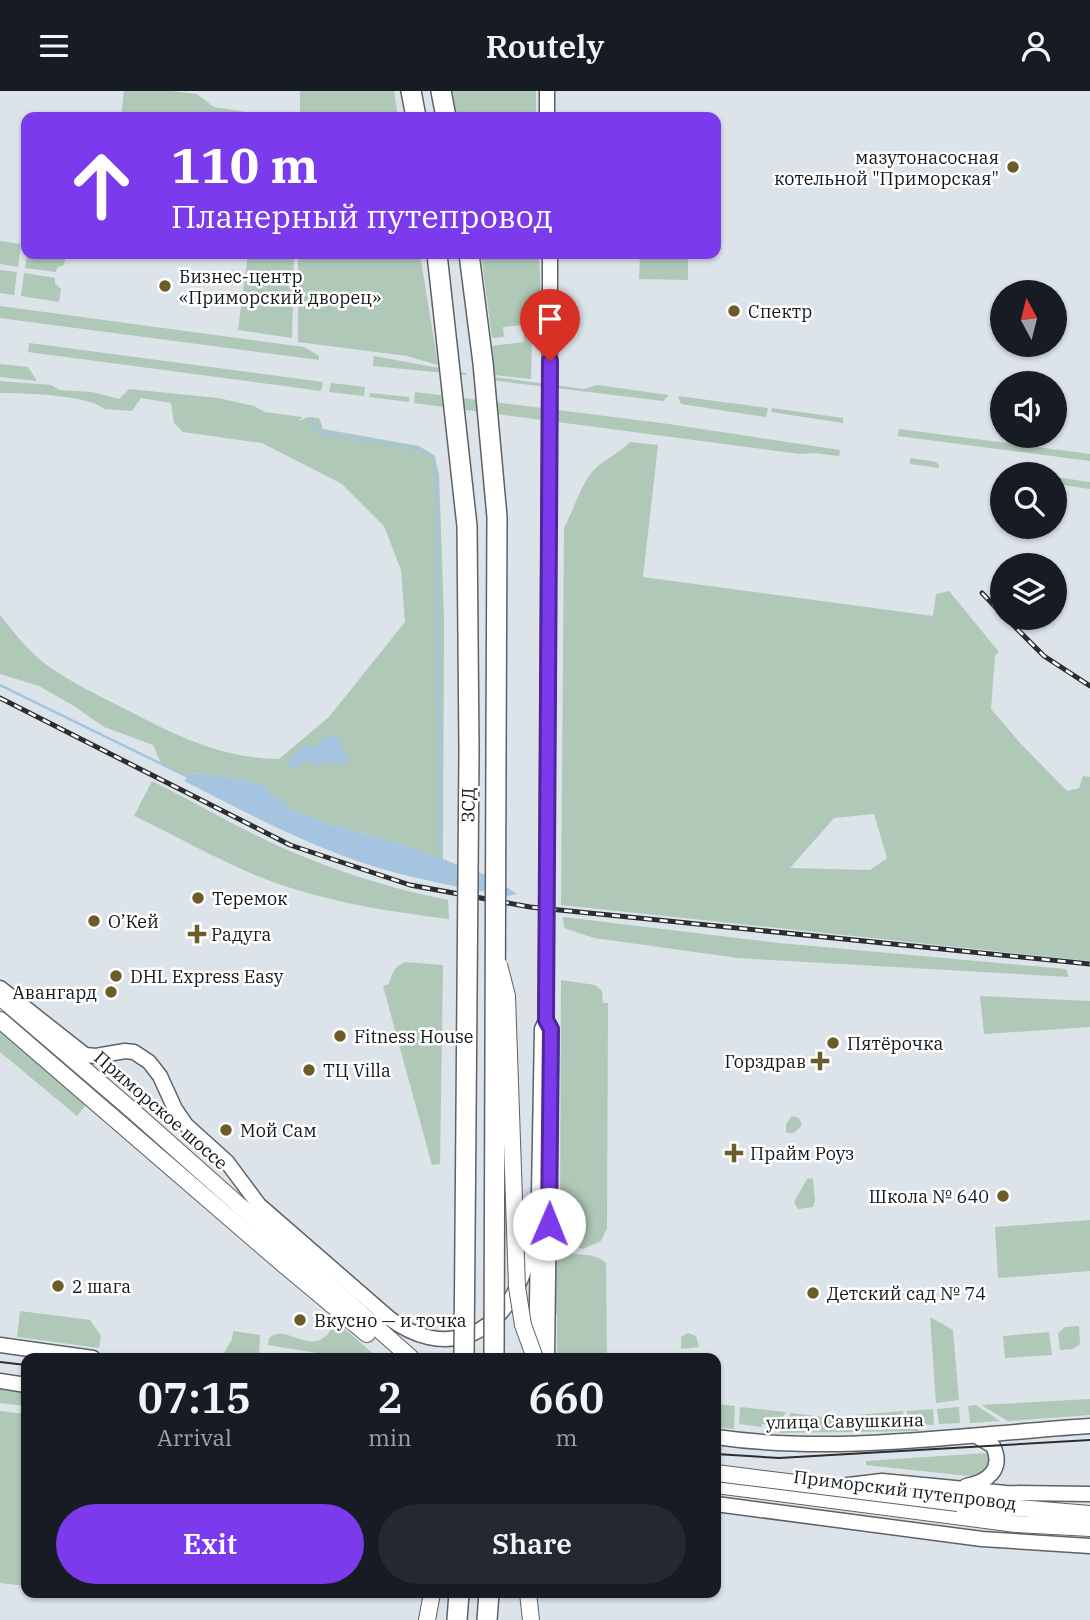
<!DOCTYPE html>
<meta charset="utf-8">
<style>
:root{--surface:#171b24;--page:#242831;--text:#f1f3f6;--muted:#9ea1a6;--accent:#7c3aed}
body{margin:0;font-family:"IBM Plex Serif",serif;background:var(--page);color:var(--text);height:100vh;display:flex;flex-direction:column;font-size:26px;white-space:nowrap}
*{box-sizing:border-box;margin:0}
p{font-size:23px;color:var(--muted)}
.icon{flex:none;width:38px;height:38px;fill:none;stroke:currentColor;stroke-width:2;stroke-linecap:round;stroke-linejoin:round}
.map{position:relative;flex:1;overflow:hidden}
.panel{position:absolute;left:21px;top:1262px;width:700px;height:245px;display:flex;flex-direction:column;background:var(--surface);border-radius:14px;box-shadow:0 2px 5px #0004}
.panel>*{flex:none}
.top-card{position:absolute;left:21px;top:21px;width:700px;height:147px;border-radius:14px;box-shadow:0 2px 5px #0004;background:#7c3aed;color:#fff;overflow:hidden}
.needle{width:46px;rotate:353deg}
.buttons{position:absolute;left:990px;top:189px;display:grid;gap:14px}
.buttons a{display:grid;place-items:center;width:77px;height:77px;border-radius:50%;background:var(--surface);box-shadow:0 2px 5px #0004;font-size:35px}
.pin{position:absolute;display:grid;place-items:center;width:60px;height:60px;color:#fff;margin:-72px -30px;border-radius:50% 50% 50% 0;rotate:-45deg;box-shadow:0 0 7px #0007}
.pin .icon{rotate:45deg}
.me{position:absolute;width:77px;margin:-38px;rotate:1deg;stroke-linejoin:round;filter:drop-shadow(0 0 5px #0008)}
.turn{display:flex;align-items:center;gap:24px;height:147px;padding:0 35px;font-size:32px}
.turn .icon{width:91px;height:91px;stroke-width:2.5}
.turn b{display:block;font-size:49px;line-height:60px}
.eta{display:flex;justify-content:space-evenly;align-items:center;height:119px;text-align:center}
.eta b{font-size:42px;font-weight:600;line-height:49px}
.primary-button{display:flex;gap:14px;margin-top:auto;padding:14px 35px}
.primary-button a{flex:1;height:80px;border-radius:42px;background:var(--accent);color:#fff;font-size:28px;font-weight:600;line-height:80px;text-align:center}
.primary-button a+a{background:var(--page);color:var(--text)}
header{display:flex;justify-content:space-between;align-items:center;height:91px;padding:0 35px;background:var(--surface);font-size:32px;font-weight:600}
.map>svg:first-child{display:block}
.green{fill:#afc8b7;fill-rule:evenodd}
.water{fill:#a4c4e0}
.lines{fill:none;stroke-linecap:round;stroke-linejoin:round}
.stream{stroke:#a4c4e0;stroke-width:2.5}
.secondary-casing{stroke:#5c6267;stroke-width:17}
.primary-casing{stroke:#5c6267;stroke-width:18}
.motorway-casing{stroke:#5c6267;stroke-width:22}
.secondary{stroke:#fff;stroke-width:14}
.primary{stroke:#fff;stroke-width:16}
.motorway{stroke:#fff;stroke-width:19}
.tram{stroke:#2b2e30;stroke-width:2}
.rail-casing{stroke:#2b2e30;stroke-width:5}
.rail{stroke:#fff;stroke-width:2.5;stroke-dasharray:8;stroke-linecap:butt}
.secondary-bridge-casing{stroke:#5c6267;stroke-width:17;stroke-linecap:butt}
.primary-bridge-casing{stroke:#5c6267;stroke-width:18;stroke-linecap:butt}
.motorway-bridge-casing{stroke:#5c6267;stroke-width:22;stroke-linecap:butt}
.secondary-bridge{stroke:#fff;stroke-width:14}
.primary-bridge{stroke:#fff;stroke-width:16}
.motorway-bridge{stroke:#fff;stroke-width:19}
.route-casing{stroke:#51269a;stroke-width:18}
.route{stroke:#7c3aed;stroke-width:12}
.poi-dot{fill:#6b5c29;stroke:#fff;stroke-width:2.5}
.labels{text-anchor:middle;dominant-baseline:central;stroke-width:5;stroke-linejoin:round;paint-order:stroke}
.poi-label{font-size:18px;fill:#141618;stroke:#fff;text-anchor:start}
.street-label{font-size:18px;fill:#141618;stroke:#fff}
</style>
<header><svg class="icon" aria-label="menu" viewBox="0 0 24 24"><path d="M4 6h16M4 12h16M4 18h16"/></svg>Routely<svg class="icon" aria-label="person" viewBox="0 0 24 24"><circle cx="12" cy="8" r="4"/><path d="M4 21q1-7 8-7t8 7"/></svg></header>
<div class="map">
<svg width="1090" height="1529" viewBox="0 0 1090 1529">
<rect width="100%" height="100%" fill="#dce3e9"/>
<!-- green -->
<g class="green">
<path d="M124,0H171L197,3L214,16L278,26H121Z"/>
<path d="M300,0H394L398,26H300Z"/>
<path d="M452,0H536V26H457Z"/>
<path d="M0,150L21,153L18,176L0,173Z"/>
<path d="M27,163H66L64,174L57,177L56,181L25,177Z"/>
<path d="M248,163H294L292,247L238,239Z"/>
<path d="M298,163H420L438,274L407,265L298,251Z"/>
<path d="M481,163H539L541,214L533,213L531,288L495,284L492,255L524,251L523,234L503,236L504,246L492,247Z"/>
<path d="M640,163H688V189L639,188Z"/>
<path d="M0,179L17,181L14,204L0,202Z"/>
<path d="M24,182L55,187V192L61,198L59,211L21,205Z"/>
<path d="M0,215L304,256L319,265V269L0,227Z"/>
<path d="M29,252L323,291L321,300L28,261Z"/>
<path d="M374,265L466,282V284L373,275Z"/>
<path d="M0,273L28,276L37,290L0,286Z"/>
<path d="M472,283L584,298L597,294L669,304L663,310L474,287Z"/>
<path d="M0,290L51,294L60,299L92,301L119,308L129,298L218,307L254,315L265,321L302,326L299,330L308,326L319,327L323,338L419,355L434,364L439,383L444,526L443,769L404,754L326,732L291,719L282,707H274L264,694L216,684L193,682L188,686L162,675L153,654L104,636L74,615L39,595L0,583V524C14,542 29,561 48,575C71,591 97,604 123,617C175,644 219,667 279,668L329,626L405,531L401,479L384,435L342,393L262,352L183,341L174,332L171,312L141,307L132,320L104,318C90,304 22,302 0,302Z"/>
<path d="M331,292L365,296L364,305L329,301Z"/>
<path d="M415,301L669,333L840,359L839,365L814,362L800,363L414,312Z"/>
<path d="M370,302L409,306V311L369,306Z"/>
<path d="M678,305L768,317L766,326L681,313Z"/>
<path d="M772,317L843,327V332L771,321Z"/>
<path d="M899,338L1090,363V370L898,345Z"/>
<path d="M630,351L658,354L643,486L933,525L936,503L949,500L999,561L995,565L991,618L1021,653L1067,700L1079,697L1083,685L1090,686V870L561,814L564,437C573,420 580,397 591,382C603,368 618,364 630,351ZM874,723L887,767L870,779L790,777L834,727Z"/>
<path d="M910,367L936,371L939,374V377L910,373Z"/>
<path d="M1055,386L1090,391V398L1055,393Z"/>
<path d="M152,690C196,712 240,738 285,758C338,781 392,798 448,809L449,828C383,820 316,809 255,784C214,767 174,744 134,725Z"/>
<path d="M563,826L779,852L1066,878L1069,886L738,867L594,847L564,837Z"/>
<path d="M405,871L443,874L440,1073L432,1074L383,895L389,893C392,882 394,876 405,871Z"/>
<path d="M561,889L595,894L602,900L603,912H608L607,1137L601,1150L583,1158L564,1152L557,1141L556,1128H560Z"/>
<path d="M980,905L1090,910V936L984,943Z"/>
<path d="M0,939L86,1014L77,1025L0,961Z"/>
<path d="M792,1025L799,1027L802,1034C797,1039 794,1045 786,1041V1033Z"/>
<path d="M811,1087L813,1088L815,1110L813,1116L798,1118L794,1111L807,1088Z"/>
<path d="M1090,1129V1180L998,1187L995,1136Z"/>
<path d="M562,1161C577,1165 595,1161 606,1172L607,1266L557,1267V1223L552,1222L555,1165Z"/>
<path d="M20,1220L90,1229L101,1245L99,1257L17,1246Z"/>
<path d="M930,1226L953,1239L959,1309L936,1312Z"/>
<path d="M332,1227L378,1267H347L268,1254L269,1247C286,1231 311,1267 330,1240Z"/>
<path d="M1079,1235L1080,1253L1073,1258L1060,1259L1058,1242L1065,1236Z"/>
<path d="M233,1240L260,1244L259,1265L224,1262L232,1248Z"/>
<path d="M1049,1241L1052,1264L1005,1267L1003,1245Z"/>
<path d="M688,1242L696,1245L699,1256L681,1258V1246Z"/>
<path d="M0,1298L26,1301V1315L0,1312Z"/>
<path d="M1090,1308V1324L1008,1330L981,1314Z"/>
<path d="M716,1313L735,1315L734,1338L716,1336Z"/>
<path d="M976,1314L1000,1330L970,1332L968,1315Z"/>
<path d="M740,1316L786,1321L776,1337H770V1334L762,1333V1336L739,1333Z"/>
<path d="M959,1316L960,1332L939,1333L937,1318Z"/>
<path d="M933,1318L934,1334L908,1333L907,1320Z"/>
<path d="M0,1320L26,1323V1495L0,1492Z"/>
<path d="M903,1320L904,1332L858,1326L857,1324Z"/>
<path d="M791,1322L918,1338L919,1340L779,1342Z"/>
<path d="M987,1362C994,1378 981,1384 968,1385L866,1374V1370Z"/>
</g>
<!-- water -->
<g class="water">
<path d="M338,644L341,658L352,672C339,673 327,669 316,675L306,668L295,677L289,676L287,671L306,653L312,657L326,646Z"/>
<path d="M192,682L216,684L264,694L274,707H282L291,719L326,732L404,754L491,786L517,803L508,805C460,796 412,788 366,773C303,752 243,720 184,690Z"/>
</g>
<g class="lines">
<!-- stream -->
<g class="stream">
<path d="M312,327L311,332L316,340L422,359L434,367L437,388L440,768"/>
<path d="M0,594L188,686"/>
</g>
<!-- secondary casing -->
<g class="secondary-casing">
<g id="secondary">
<path d="M547,0V26"/>
<path d="M550,163V215"/>
<path d="M0,897L85,964L96,965L125,960L134,961L149,971L160,985L175,1018L186,1034L227,1071L259,1114L389,1227C441,1266 495,1249 520,1190C528,1171 532,1151 537,1133"/>
<path d="M0,1254L93,1267"/>
<path d="M536,1266L542,938L546,929"/>
<path d="M547,1267L551,947"/>
<path d="M0,1290L26,1294"/>
<path d="M716,1346C840,1364 966,1343 1090,1335"/>
<path d="M840,1395L882,1390L1006,1402L1090,1403"/>
<path d="M966,1395C988,1391 1004,1378 993,1355L976,1345"/>
<path d="M716,1413L982,1448L1090,1455"/>
</g>
</g>
<!-- primary casing -->
<g class="primary-casing">
<g id="primary">
<path d="M0,906L133,1020L411,1267"/>
<path d="M0,929L284,1174L367,1243"/>
<path d="M716,1394L1016,1433L1090,1437"/>
<path d="M958,1412L1090,1423"/>
<path d="M528,1502L531,1529"/>
<path d="M427,1529L432,1502"/>
</g>
</g>
<!-- motorway casing -->
<g class="motorway-casing">
<g id="motorway">
<path d="M411,0L416,26"/>
<path d="M441,0L446,26"/>
<path d="M469,163L483,272L497,426L496,660"/>
<path d="M457,1529L459,1502"/>
<path d="M487,1529L489,1502"/>
</g>
</g>
<!-- secondary -->
<use href="#secondary" class="secondary"/>
<!-- primary -->
<use href="#primary" class="primary"/>
<!-- motorway -->
<use href="#motorway" class="motorway"/>
<!-- tram -->
<g class="tram">
<path d="M0,1271L26,1274"/>
<path d="M716,1363L779,1367L1090,1349"/>
</g>
<!-- rail casing -->
<g class="rail-casing">
<g id="rail">
<path d="M982,502L1003,524"/>
<path d="M1006,527L1044,565L1090,595"/>
<path d="M0,607L290,754L410,794L530,816L1090,873"/>
</g>
</g>
<!-- rail -->
<use href="#rail" class="rail"/>
<!-- secondary-bridge casing -->
<g class="secondary-bridge-casing">
<path id="secondary-bridge" d="M546,929L550,215"/>
</g>
<!-- primary-bridge casing -->
<g class="primary-bridge-casing">
<g id="primary-bridge">
<path d="M499,874L507,905L517,1196L523,1234L535,1267"/>
<path d="M716,1382L958,1412"/>
</g>
</g>
<!-- motorway-bridge casing -->
<g class="motorway-bridge-casing">
<g id="motorway-bridge">
<path d="M437,163L467,435L469,660L464,1267"/>
<path d="M494,1267L496,660"/>
</g>
</g>
<!-- secondary-bridge -->
<use href="#secondary-bridge" class="secondary-bridge"/>
<!-- primary-bridge -->
<use href="#primary-bridge" class="primary-bridge"/>
<!-- motorway-bridge -->
<use href="#motorway-bridge" class="motorway-bridge"/>
</g>
<g class="lines">
<!-- route casing -->
<g class="route-casing">
<path id="route" d="M549,1133L551,938L546,929L550,270"/>
</g>
<!-- route -->
<use href="#route" class="route"/>
</g>
<!-- markers -->
<g class="poi-dot">
<circle cx="1013" cy="76" r="7"/>
<circle cx="165" cy="195" r="7"/>
<circle cx="734" cy="220" r="7"/>
<circle cx="198" cy="807" r="7"/>
<circle cx="94" cy="830" r="7"/>
<path d="M193.5 832.5h7v7h7v7h-7v7h-7v-7h-7v-7h7z"/>
<circle cx="116" cy="885" r="7"/>
<circle cx="111" cy="901" r="7"/>
<circle cx="340" cy="945" r="7"/>
<circle cx="833" cy="952" r="7"/>
<path d="M816.5 959.5h7v7h7v7h-7v7h-7v-7h-7v-7h7z"/>
<circle cx="309" cy="979" r="7"/>
<circle cx="226" cy="1039" r="7"/>
<path d="M730.5 1051.5h7v7h7v7h-7v7h-7v-7h-7v-7h7z"/>
<circle cx="1003" cy="1105" r="7"/>
<circle cx="58" cy="1195" r="7"/>
<circle cx="813" cy="1202" r="7"/>
<circle cx="300" cy="1229" r="7"/>
</g>
<g class="labels">
<!-- poi labels -->
<g class="poi-label">
<text x="999" y="66" text-anchor="end">мазутонасосная<tspan x="999" dy="21">котельной "Приморская"</tspan></text>
<text x="179" y="185">Бизнес-центр<tspan x="179" dy="21">«Приморский дворец»</tspan></text>
<text x="748" y="220">Спектр</text>
<text x="212" y="807">Теремок</text>
<text x="108" y="830">О’Кей</text>
<text x="211" y="843">Радуга</text>
<text x="130" y="885">DHL Express Easy</text>
<text x="97" y="901" text-anchor="end">Авангард</text>
<text x="354" y="945">Fitness House</text>
<text x="847" y="952">Пятёрочка</text>
<text x="806" y="970" text-anchor="end">Горздрав</text>
<text x="323" y="979">ТЦ Villa</text>
<text x="240" y="1039">Мой Сам</text>
<text x="750" y="1062">Прайм Роуз</text>
<text x="989" y="1105" text-anchor="end">Школа № 640</text>
<text x="72" y="1195">2 шага</text>
<text x="827" y="1202">Детский сад № 74</text>
<text x="314" y="1229">Вкусно — и точка</text>
</g>
<!-- street labels -->
<g class="street-label">
<text transform="translate(468 714) rotate(-89)">ЗСД</text>
<text transform="translate(161 1019) rotate(41)">Приморское шоссе</text>
<text transform="translate(845 1330) rotate(-1)">улица Савушкина</text>
<text transform="translate(905 1399) rotate(7)">Приморский путепровод</text>
</g>
</g>
</svg>
<div class="buttons">
<a><svg class="needle" viewBox="-14 -14 28 28"><path d="M0-13l5 13h-10z" fill="#e53935"/><path d="M0 13l5-13h-10z" fill="#9ea1a6"/></svg></a>
<a><svg class="icon" aria-label="sound" viewBox="0 0 24 24"><path d="M4 9h4l5-4v14l-5-4H4zM17 9q2 3 0 6"/></svg></a>
<a><svg class="icon" aria-label="search" viewBox="0 0 24 24"><circle cx="10" cy="10" r="6"/><path d="M15 15l6 6"/></svg></a>
<a><svg class="icon" aria-label="layers" viewBox="0 0 24 24"><path d="M12 4l9 5-9 5-9-5zM3 14l9 5 9-5"/></svg></a>
</div>
<div class="pin" style="left:550px;top:270px;background:#d93025"><svg class="icon" aria-label="arrive" viewBox="0 0 24 24"><path d="M6 21V4h12l-3 4 3 4H6"/></svg></div>
<svg class="me" style="left:549px;top:1133px" viewBox="-20 -20 40 40"><circle r="19" fill="#fff"/><path d="M0-13L10 11 0 6-10 11z" fill="#7c3aed"/></svg>
<div class="top-card">
<div class="turn"><svg class="icon" aria-label="ahead" viewBox="0 0 24 24"><path d="M12 20V5M6 11l6-6 6 6"/></svg><div><b>110 m</b>Планерный путепровод</div></div>
</div>
<section class="panel">
<div class="eta">
<div><b>07:15</b><p>Arrival</p></div>
<div><b>2</b><p>min</p></div>
<div><b>660</b><p>m</p></div>
</div>
<div class="primary-button"><a>Exit</a><a>Share</a></div>
</section>
</div>
